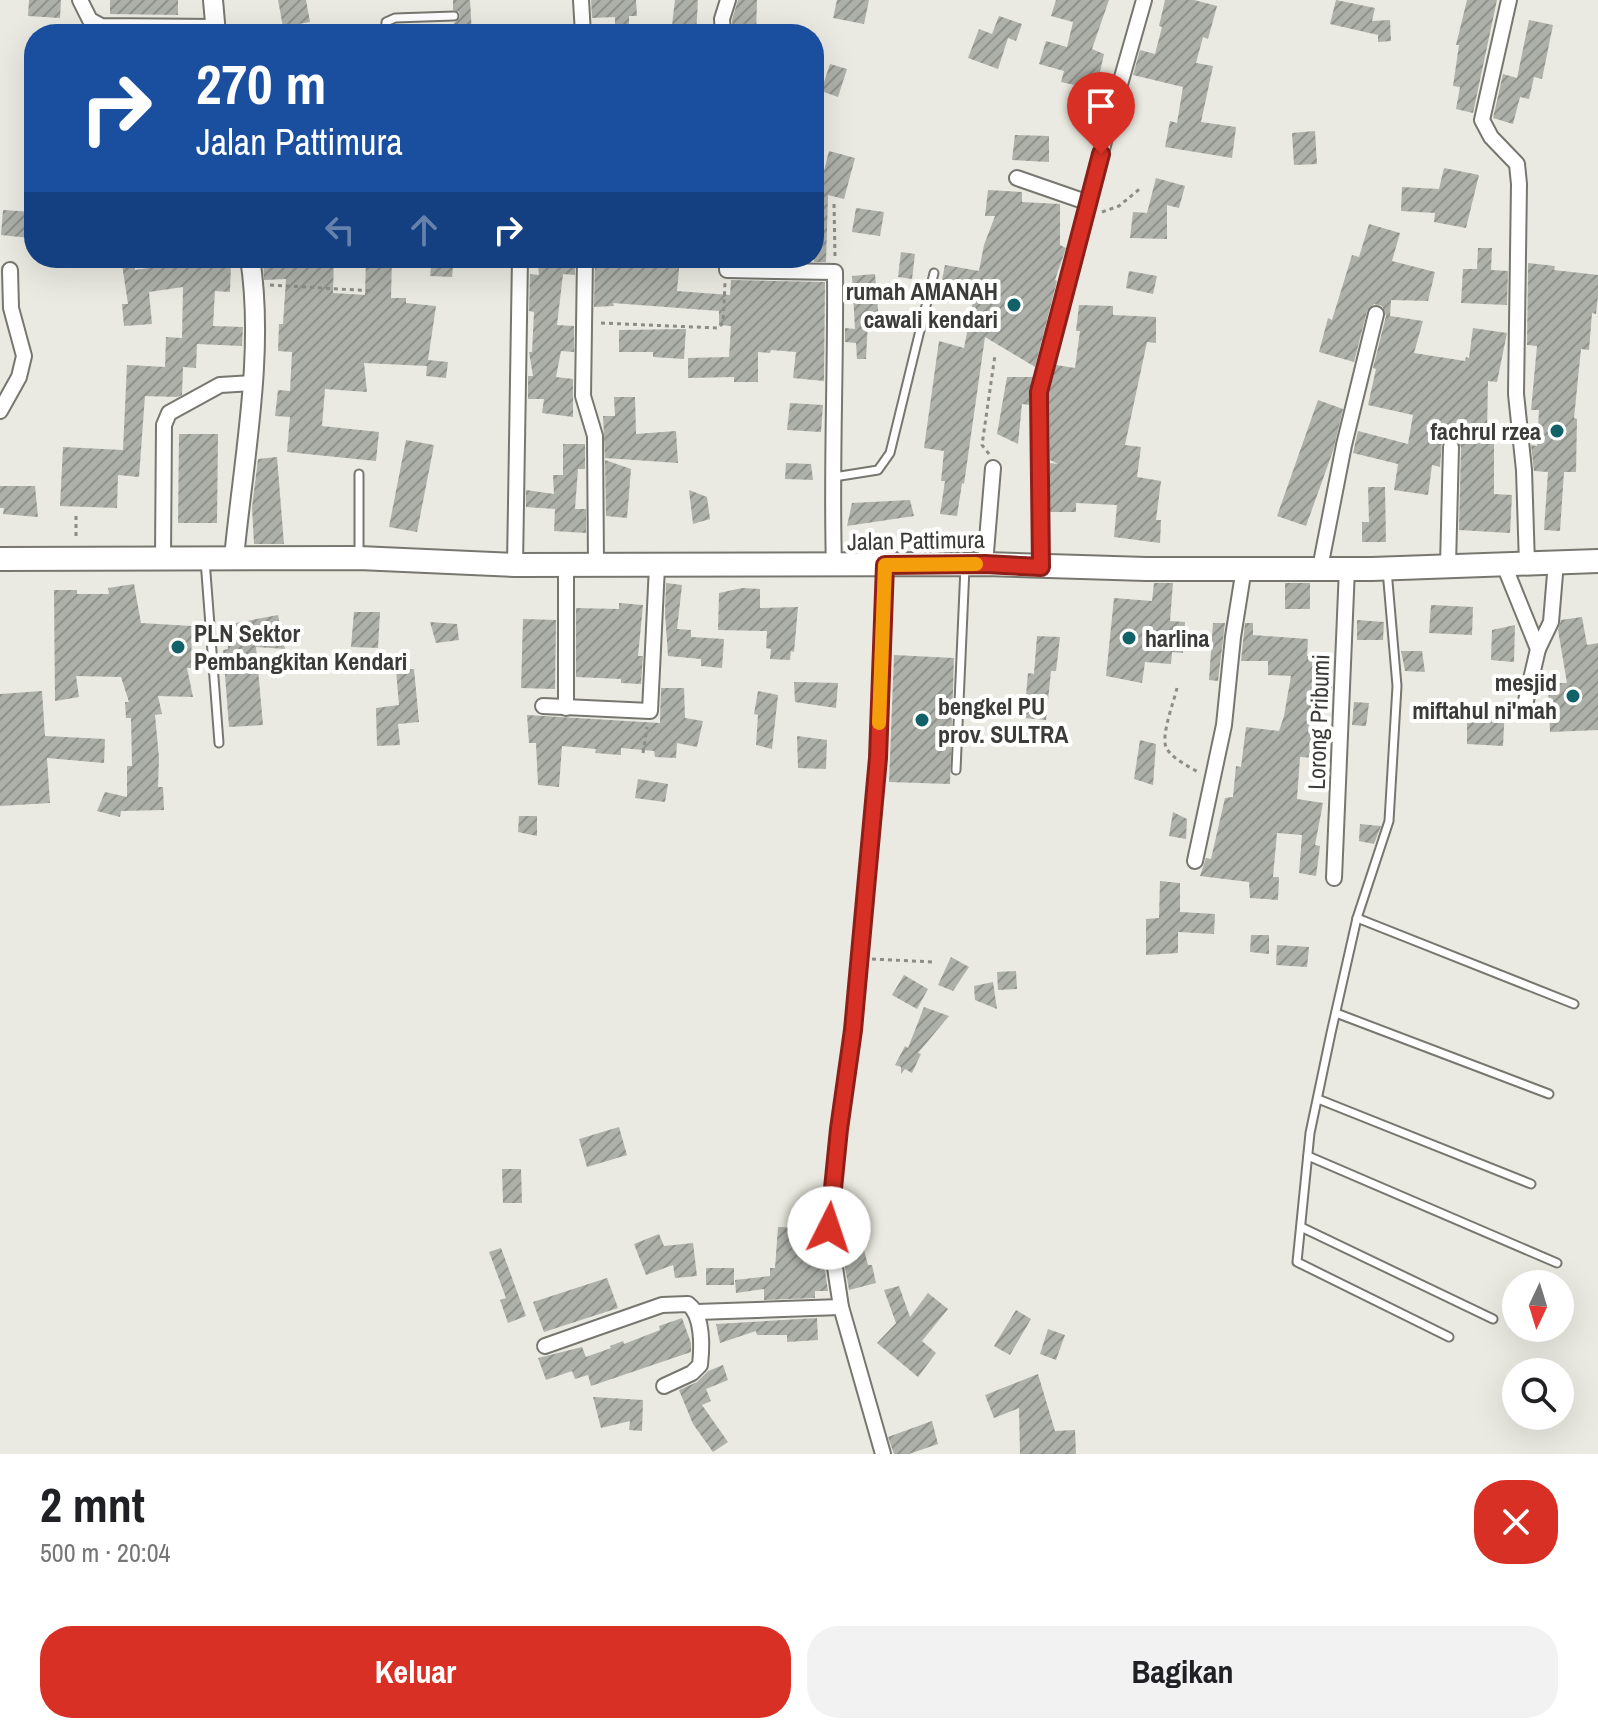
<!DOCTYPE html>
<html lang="id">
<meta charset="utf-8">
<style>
:root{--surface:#fff;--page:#f2f2f2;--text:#202124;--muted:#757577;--accent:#d93025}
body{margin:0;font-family:"Archivo Narrow",sans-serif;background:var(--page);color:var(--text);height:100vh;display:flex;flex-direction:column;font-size:30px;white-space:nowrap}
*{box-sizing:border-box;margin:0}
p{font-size:26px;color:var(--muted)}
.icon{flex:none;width:44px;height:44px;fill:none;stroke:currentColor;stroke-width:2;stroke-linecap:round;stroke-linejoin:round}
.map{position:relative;height:1454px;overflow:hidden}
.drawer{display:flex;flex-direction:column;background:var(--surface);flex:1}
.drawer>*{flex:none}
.top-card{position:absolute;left:24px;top:24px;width:800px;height:244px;border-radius:32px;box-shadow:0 8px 32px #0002;background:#1a4fa0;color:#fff;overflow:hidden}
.needle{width:52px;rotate:184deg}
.buttons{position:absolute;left:1502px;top:1270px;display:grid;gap:16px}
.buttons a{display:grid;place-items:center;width:72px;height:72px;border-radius:50%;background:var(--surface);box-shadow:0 8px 32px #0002;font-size:40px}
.pin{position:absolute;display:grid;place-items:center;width:68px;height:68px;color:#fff;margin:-82px -34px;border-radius:50% 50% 50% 0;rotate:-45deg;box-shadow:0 0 8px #0007}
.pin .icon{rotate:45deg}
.me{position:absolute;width:88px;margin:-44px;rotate:4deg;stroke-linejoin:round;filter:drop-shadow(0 0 6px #0008)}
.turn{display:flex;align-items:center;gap:28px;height:168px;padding:0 40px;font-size:36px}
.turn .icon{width:104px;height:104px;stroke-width:2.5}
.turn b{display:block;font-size:56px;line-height:68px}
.lanes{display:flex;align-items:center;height:76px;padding:0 40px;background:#0003;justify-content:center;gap:40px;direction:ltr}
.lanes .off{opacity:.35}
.round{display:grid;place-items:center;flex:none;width:84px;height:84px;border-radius:32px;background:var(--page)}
.headline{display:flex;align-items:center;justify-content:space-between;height:136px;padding:0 40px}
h1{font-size:48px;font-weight:800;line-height:60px}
.primary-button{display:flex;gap:16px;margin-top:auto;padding:16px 40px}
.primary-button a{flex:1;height:92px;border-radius:32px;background:var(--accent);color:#fff;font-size:32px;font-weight:800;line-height:92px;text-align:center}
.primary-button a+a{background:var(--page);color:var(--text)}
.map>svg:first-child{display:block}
.building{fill:url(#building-hatch)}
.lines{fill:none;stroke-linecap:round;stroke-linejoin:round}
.service-casing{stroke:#777770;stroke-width:11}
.minor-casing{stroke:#777770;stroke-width:18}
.secondary-casing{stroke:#777770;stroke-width:22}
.trunk-casing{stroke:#777770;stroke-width:26}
.path{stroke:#8d8d87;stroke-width:3;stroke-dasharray:4 4;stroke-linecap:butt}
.service{stroke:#fff;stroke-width:7}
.minor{stroke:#fff;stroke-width:14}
.secondary{stroke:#fff;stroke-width:18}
.trunk{stroke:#fff;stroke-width:22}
.route-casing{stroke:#8d1f18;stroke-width:20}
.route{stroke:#d93025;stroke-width:14}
.slow{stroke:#f59e0b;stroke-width:14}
.poi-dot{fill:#106168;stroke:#fffffe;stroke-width:3}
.labels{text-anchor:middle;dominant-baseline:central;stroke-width:8;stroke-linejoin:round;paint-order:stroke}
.poi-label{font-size:24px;font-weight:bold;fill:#3b3b37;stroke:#fffffe;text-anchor:end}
.street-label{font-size:24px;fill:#3b3b37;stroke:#fffffe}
</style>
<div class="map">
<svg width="1598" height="1454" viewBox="0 0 1598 1454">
<defs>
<pattern id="building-hatch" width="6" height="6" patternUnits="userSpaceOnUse" patternTransform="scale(2)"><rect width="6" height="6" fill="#aeb1aa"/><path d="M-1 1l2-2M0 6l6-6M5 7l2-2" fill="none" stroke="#8f918b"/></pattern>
</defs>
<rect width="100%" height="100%" fill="#ebeae2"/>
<!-- building -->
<g class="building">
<path d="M29,0H61L60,18L28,16Z"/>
<path d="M110,0H178V15L110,14Z"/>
<path d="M278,0H306L310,22L283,27Z"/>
<path d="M453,0H470L472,34H454V23L460,17L459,12L453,10Z"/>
<path d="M591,0H636L637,16H629V34H615V17L592,18Z"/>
<path d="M675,0H698L696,34H671Z"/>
<path d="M738,0H757L756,34H733L732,20Z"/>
<path d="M837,0H869L864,24L833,18Z"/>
<path d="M1056,0H1109L1092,49L1104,54L1096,90L1061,82L1064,71L1039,64L1046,41L1067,47L1073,22L1051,16Z"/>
<path d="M1165,0H1194L1217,6L1208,39L1203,37L1196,63L1213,66L1201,122L1236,127L1232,158L1165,147L1170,121L1177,123L1183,87L1133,75L1140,50L1155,54L1162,27L1159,26Z"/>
<path d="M1336,0L1375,8L1372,21L1390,20L1391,41L1378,42V35L1330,24Z"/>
<path d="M1467,0H1497L1473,113L1456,109L1460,87L1453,86L1459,45H1456Z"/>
<path d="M999,16L1022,24L1016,41L1008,38L998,69L968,58L979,29L992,34Z"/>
<path d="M1529,20L1553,25L1542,79L1534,77L1529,99L1520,97L1513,124L1493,118L1503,74L1517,78Z"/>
<path d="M830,64L847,69L838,97L821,91Z"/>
<path d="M1315,131L1317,164L1294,165L1292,133Z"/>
<path d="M1015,135L1049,136V162L1012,160Z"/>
<path d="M829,151L855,158L844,199L828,195L826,262H814V211Z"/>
<path d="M1444,168L1479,175L1466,228L1434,222L1435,213L1401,211L1402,187L1439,189Z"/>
<path d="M1156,178L1185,186L1179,208L1167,205V239L1130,238L1133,212L1147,213Z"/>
<path d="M988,190L1022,192V202L1060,204V245L1066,248L1055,280L1057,281L1035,367L985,337L964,484L962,483L957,516L940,514L945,481H941L944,451L924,448L939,341L964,348L976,286L942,280L945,265L979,271L984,245L995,216H985Z"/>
<path d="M856,208L884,212L880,236L852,232Z"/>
<path d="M3,210L32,212L30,238L1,235Z"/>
<path d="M1369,224L1400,233L1392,261L1435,272L1428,301L1391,300L1390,316L1423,321L1414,353L1465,361L1466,357L1469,358L1473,328L1507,333L1497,382L1488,381L1487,433H1494V494L1512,495L1510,533L1459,530L1461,447L1456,438H1447L1442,442L1440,467L1432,465L1428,495L1394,490L1398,464L1353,453L1358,431L1408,444L1413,415L1368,405L1376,369L1373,368L1386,316L1382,306L1374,304L1367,311L1354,362L1319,352L1328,318L1332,320L1352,255L1359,257Z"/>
<path d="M1478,248H1492L1491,270L1508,271L1507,305L1461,303L1463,269H1477Z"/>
<path d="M901,252L915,254L912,279L898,277Z"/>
<path d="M121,258H134L135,270L194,261L231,263L230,292L215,291L213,326L243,327L242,346L197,344L196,368L183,367L182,395L177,397L145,396L139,477L118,475L117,508L60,506L63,447L123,450L127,365L165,367L166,337L182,338L183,287L149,292L152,324L124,326L122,304H128Z"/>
<path d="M263,258H334L333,293L365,295L366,258H392L391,298H406V303L436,306L428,360L448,362L446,378L426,376L427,366L364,363L367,392L325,389L322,426L379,432L376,461L287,452L290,417L275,416L278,390L290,391L292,352L278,351L279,324H283L286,279L264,280Z"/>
<path d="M432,258H454L452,277L430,276Z"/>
<path d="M537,258H575V275L563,274L557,325L574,326V352L561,351L556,377L573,379V417L542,413L544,399H528V376H533L529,352H532L534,312L529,311L530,274L539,275Z"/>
<path d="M680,258L677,291L730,295L731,280L825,282L824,381L793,378L796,352L771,350L770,353L758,352V382H734V377L688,378V358L729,357L731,326L719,325V311L613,303L614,306L594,307L595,259Z"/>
<path d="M1528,263L1555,266L1554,270L1598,275V296L1596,314L1592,313L1589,350L1581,349L1574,418L1577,419L1576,472H1564L1560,531L1544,530L1548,472L1534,471L1531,445L1537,446L1539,410H1531L1537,346L1527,345Z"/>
<path d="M1129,271L1157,276L1153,294L1126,288Z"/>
<path d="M875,274L879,321H868L866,359H857L856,343L845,342V328L855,329L852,276Z"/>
<path d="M1079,305L1113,306V315L1156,317V343L1147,342L1125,445L1141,447L1137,477L1161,481L1156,520H1161L1160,543L1114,537L1117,505L1076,503V512H1050V463L1058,464L1050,460L1049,393L1056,365L1075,368L1080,331H1076Z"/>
<path d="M686,329L684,359L653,357V352H619V330Z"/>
<path d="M1007,377H1033L1029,405L1022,404L1018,444L997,434Z"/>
<path d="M614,397H635L636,434L676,431L678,463L605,458L603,416H615Z"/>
<path d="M1318,400L1343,409L1333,451L1306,526L1277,516Z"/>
<path d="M790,403L823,405L821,432L787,430Z"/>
<path d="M179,434H218L217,523H178Z"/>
<path d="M406,440L434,445L417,532L389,527Z"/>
<path d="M563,444H585V469H578L575,509H586V533L554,531L555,509L526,507V490L554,494L553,475H563Z"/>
<path d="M277,457L284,544H254L252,507L258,459Z"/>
<path d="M605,460L631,469L627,518L606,516Z"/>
<path d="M786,463L811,464L813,480L785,479Z"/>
<path d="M0,486H35L38,517L3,514L4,508H0Z"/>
<path d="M1368,487H1385L1386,542H1362V522H1369Z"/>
<path d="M689,490L707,497L710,519L693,524Z"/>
<path d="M910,500L914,516L847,526L852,503Z"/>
<path d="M666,583L682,585L677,629L691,630V637L724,639L722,668L701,666V659L668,656L665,613Z"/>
<path d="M1154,583H1173L1170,621L1185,622L1183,653L1172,652L1171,664L1145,662L1142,683L1106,676L1114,598L1152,601Z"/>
<rect x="1285" y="583" width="25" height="26"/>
<path d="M134,584L141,623L192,626L191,668H187L193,697L158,696L162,714L155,715L159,758L158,787H163L164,810L121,811L120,817L97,811L105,792L127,797V766H132L131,718H126L125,702H129L121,677L76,676L79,697L55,701L54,590H77V594H109L108,588Z"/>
<path d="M742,588L760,589V608L798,607L794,652L791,651L790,660L770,659L771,649L766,648L767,631L718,630L719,593Z"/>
<path d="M619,603L643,605L638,656H643L641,684L621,683V679L576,677V608L619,609Z"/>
<path d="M1431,605L1473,607L1472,635L1429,633Z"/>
<path d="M354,612H380L378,648L351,647Z"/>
<path d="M278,615L285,649L256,647L263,725L229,727L223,650L228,649L225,625Z"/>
<path d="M1582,617L1587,645L1598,643V730L1550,732L1548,683H1567L1558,630L1561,620Z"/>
<path d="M523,619L556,620L555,689L521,688Z"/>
<path d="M1357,620L1384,622L1383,640H1357Z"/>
<path d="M430,622L457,624L459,640L436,643Z"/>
<path d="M1213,623H1225L1218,681L1209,680Z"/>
<path d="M1245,623H1253V635L1308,639L1307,656L1333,657L1331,701L1314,700L1317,758L1300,757L1297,799L1323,803L1315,845L1320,846L1316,876L1299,873L1302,835L1277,833L1273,877H1279L1278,900L1250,898L1249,882L1200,876L1206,858L1211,859L1225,798L1233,797L1236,766L1241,767L1246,727L1279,731L1284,716L1291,676L1268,675V661H1241Z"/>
<path d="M1515,625L1514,662L1491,660L1492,630Z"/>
<path d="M1037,636L1060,637L1056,671H1051L1046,720L1024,718L1028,673L1034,674Z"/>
<path d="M1401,651H1422L1425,672L1405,671Z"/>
<path d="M894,655L954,658L950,784L889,782Z"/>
<path d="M414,669L419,722L398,724L400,745L377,746L376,708L399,705L396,670Z"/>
<path d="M794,682L838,683L836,708L795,702Z"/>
<path d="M661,688H684L685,718L703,721L697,747L677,743L676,758L655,757L654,751L621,748V755L595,753L596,749L562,746L559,787L538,785L536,743H529L527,715L660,723Z"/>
<path d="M42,691L45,736L105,739L104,763L47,758L50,803L0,806V694Z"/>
<path d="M758,691L778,695L772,749L756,745L758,715L754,714Z"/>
<path d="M1354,702L1369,703L1366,726L1352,725Z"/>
<path d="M1467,706H1505L1503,746L1467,744Z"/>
<path d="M797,736L827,740L826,769L798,768Z"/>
<path d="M1140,740L1156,744L1153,785L1134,779Z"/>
<path d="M638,779L668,784L665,802L635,798Z"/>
<path d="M1173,812L1187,819L1186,839L1169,836Z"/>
<path d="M519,816H537V836L518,832Z"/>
<path d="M1360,824L1381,826L1374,844L1359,841Z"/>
<path d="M1160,881L1180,883V912L1215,914L1214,934L1178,932V953L1146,955V919L1159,918Z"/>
<path d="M1251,935H1269V954L1250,952Z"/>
<path d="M1277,945L1309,947L1307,967L1276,965Z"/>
<path d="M951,957L969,967L953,991L938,985Z"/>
<path d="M1016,971L1017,989L998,990L997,972Z"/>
<path d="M904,975L928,989L917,1009L892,995Z"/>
<path d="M993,982L997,1009L975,1000L974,986Z"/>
<path d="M924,1007L949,1016L918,1053L921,1054L912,1073L905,1069L901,1074V1067L895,1065L905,1046L908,1048Z"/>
<path d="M619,1127L627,1155L587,1167L579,1139Z"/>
<path d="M502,1169H521L522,1203H503Z"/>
<path d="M778,1227L801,1228L799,1249L821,1245L828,1291H815V1298L764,1300V1289L736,1293L735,1280L770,1276V1268H775Z"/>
<path d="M659,1234L664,1246L693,1243L697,1276L675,1278L673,1265L646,1275L634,1244Z"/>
<path d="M501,1248L526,1316L508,1323L500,1300L506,1298L489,1252Z"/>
<path d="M864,1250L868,1265H872L876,1283L849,1290L843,1256Z"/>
<rect x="706" y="1268" width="28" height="17"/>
<path d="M607,1278L618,1308L544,1332L533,1302Z"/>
<path d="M899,1286L910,1317L928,1293L948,1309L922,1341L936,1353L918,1377L877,1343L896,1323L884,1290Z"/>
<path d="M1016,1310L1031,1319L1010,1355L994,1346Z"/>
<path d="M682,1318L691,1343V1352L591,1386L588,1375L575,1379L572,1371L546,1380L538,1358L582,1347L586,1357L611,1348L610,1346L623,1341L624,1344L660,1330L659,1326Z"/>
<path d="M817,1318L818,1340L787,1342V1335H757L756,1331L720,1343L716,1324Z"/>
<path d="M1048,1329L1065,1335L1056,1360L1040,1354Z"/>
<path d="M723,1365L728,1380L706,1389L711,1401L702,1405L728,1442L713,1452L693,1424L679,1390L697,1382L708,1371Z"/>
<path d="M1038,1374L1055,1431L1075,1430L1076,1454H1020L1019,1408L994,1418L985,1395Z"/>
<path d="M593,1397L643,1400L642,1431L629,1430L630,1421L601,1428Z"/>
<path d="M932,1421L938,1444L909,1454H894L888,1437Z"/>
</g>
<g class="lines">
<!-- service casing -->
<g class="service-casing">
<g id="service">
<path d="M385,34L386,22L395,18L454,16"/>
<path d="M834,477L878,470L890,453L934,273"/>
<path d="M359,556V474"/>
<path d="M205,560L219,743"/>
<path d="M1387,570L1397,686L1389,821L1357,918L1331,1033L1310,1133L1297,1262L1449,1337"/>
<path d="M956,770L965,567"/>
<path d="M1357,918L1574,1004"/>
<path d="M1336,1013L1549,1094"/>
<path d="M1318,1099L1531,1184"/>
<path d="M1308,1156L1557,1263"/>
<path d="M1301,1227L1493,1319"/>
</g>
</g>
<!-- minor casing -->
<g class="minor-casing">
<g id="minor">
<path d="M80,0L90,20L101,26L215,27"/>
<path d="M581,0L583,34"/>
<path d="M1509,0L1482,120L1491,137L1517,164L1519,184L1516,394L1524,470L1527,564"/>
<path d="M723,34L722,19L728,0"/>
<path d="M1017,178L1089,203"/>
<path d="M585,258L583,396L595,436L596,564"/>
<path d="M727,258V270L835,272C836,370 831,468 834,566"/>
<path d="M0,411L19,377L24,356L11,308L10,270"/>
<path d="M163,557L164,425L169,413L220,385L253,383"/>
<path d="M985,564L993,468"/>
<path d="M515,565L520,258"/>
<path d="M1448,565L1451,447"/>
<path d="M1504,565L1538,649L1525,705"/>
<path d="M1041,567L1039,392L1107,130L1144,0"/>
<path d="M1320,568L1344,445L1376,314"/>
<path d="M1538,649L1551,622L1556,562"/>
<path d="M543,706L650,711L657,566"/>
<path d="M566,708V565"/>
<path d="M1195,861L1224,725L1233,637L1244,568"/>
<path d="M1334,878L1347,568"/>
<path d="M696,1312L841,1307"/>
<path d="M545,1346L662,1305L688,1304C703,1315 702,1347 700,1365L692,1373L664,1386"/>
<path d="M883,1454L841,1307L829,1228L839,1129L853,1030L878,758L885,565"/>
</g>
</g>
<!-- secondary casing -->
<g class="secondary-casing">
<g id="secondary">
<path d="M213,0L216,34"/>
<path d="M234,558C243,462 265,353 250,258"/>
</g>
</g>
<!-- trunk casing -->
<g class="trunk-casing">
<path id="trunk" d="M0,559L359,558L515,565L985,564L1146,569H1372L1598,561"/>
</g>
<!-- path -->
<g class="path">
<path d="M231,27L253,26L284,34"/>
<path d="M834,204L835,256"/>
<path d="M1102,212L1119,206L1142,187"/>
<path d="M270,285L374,291"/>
<path d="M601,323L718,328L723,323L725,283"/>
<path d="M989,454L982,445L995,355"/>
<path d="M76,516V538"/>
<path d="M1177,688C1174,701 1161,735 1166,747C1171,758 1188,766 1198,772"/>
<path d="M643,753L647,727"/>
<path d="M872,959L933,962"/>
</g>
<!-- service -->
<use href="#service" class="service"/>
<!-- minor -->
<use href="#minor" class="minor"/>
<!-- secondary -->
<use href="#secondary" class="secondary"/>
<!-- trunk -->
<use href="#trunk" class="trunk"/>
</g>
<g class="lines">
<!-- route casing -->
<g class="route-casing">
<path id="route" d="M829,1228L839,1129L853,1030L878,758L885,565L985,564L1041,567L1039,392L1101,154"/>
</g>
<!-- route -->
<use href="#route" class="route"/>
<!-- slow -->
<path class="slow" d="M879,723L885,565L976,564"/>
</g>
<!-- markers -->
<g class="poi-dot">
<circle cx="1014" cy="305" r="8"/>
<circle cx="1557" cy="431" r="8"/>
<circle cx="1129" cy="638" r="8"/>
<circle cx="178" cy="647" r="8"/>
<circle cx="1573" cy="696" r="8"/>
<circle cx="922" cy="720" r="8"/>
</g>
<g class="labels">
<!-- poi labels -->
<g class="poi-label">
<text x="998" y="291">rumah AMANAH<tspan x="998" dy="28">cawali kendari</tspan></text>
<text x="1541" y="431">fachrul rzea</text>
<text x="194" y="633" text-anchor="start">PLN Sektor<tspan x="194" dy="28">Pembangkitan Kendari</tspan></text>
<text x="1145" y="638" text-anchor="start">harlina</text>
<text x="1557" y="682">mesjid<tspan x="1557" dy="28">miftahul ni'mah</tspan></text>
<text x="938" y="706" text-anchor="start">bengkel PU<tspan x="938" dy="28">prov. SULTRA</tspan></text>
</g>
<!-- street labels -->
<g class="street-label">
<text transform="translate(916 540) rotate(-1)">Jalan Pattimura</text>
<text transform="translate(1318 722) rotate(-88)">Lorong Pribumi</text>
</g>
</g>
</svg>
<div class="buttons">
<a><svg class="needle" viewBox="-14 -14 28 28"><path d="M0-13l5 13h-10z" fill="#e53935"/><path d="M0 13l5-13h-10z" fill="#757577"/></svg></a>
<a><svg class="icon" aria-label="search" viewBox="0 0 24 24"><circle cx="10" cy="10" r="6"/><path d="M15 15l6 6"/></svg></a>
</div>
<div class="pin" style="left:1101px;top:154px;background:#d93025"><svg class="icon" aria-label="arrive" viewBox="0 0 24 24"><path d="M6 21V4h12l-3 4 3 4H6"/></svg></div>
<svg class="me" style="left:829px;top:1228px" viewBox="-20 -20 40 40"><circle r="19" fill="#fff"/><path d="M0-13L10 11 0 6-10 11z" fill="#d93025"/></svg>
<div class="top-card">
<div class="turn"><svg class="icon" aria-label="right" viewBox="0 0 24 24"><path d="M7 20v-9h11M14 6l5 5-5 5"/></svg><div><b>270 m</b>Jalan Pattimura</div></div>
<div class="lanes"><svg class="icon off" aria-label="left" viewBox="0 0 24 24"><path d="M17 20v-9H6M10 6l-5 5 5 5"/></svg><svg class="icon off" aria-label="ahead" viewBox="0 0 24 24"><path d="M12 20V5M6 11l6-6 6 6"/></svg><svg class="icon" aria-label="right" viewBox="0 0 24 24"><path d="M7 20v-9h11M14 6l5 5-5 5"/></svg></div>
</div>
</div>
<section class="drawer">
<div class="headline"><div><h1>2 mnt</h1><p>500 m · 20:04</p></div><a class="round" style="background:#d93025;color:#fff"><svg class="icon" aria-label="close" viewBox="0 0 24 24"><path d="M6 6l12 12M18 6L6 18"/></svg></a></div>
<div class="primary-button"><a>Keluar</a><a>Bagikan</a></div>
</section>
